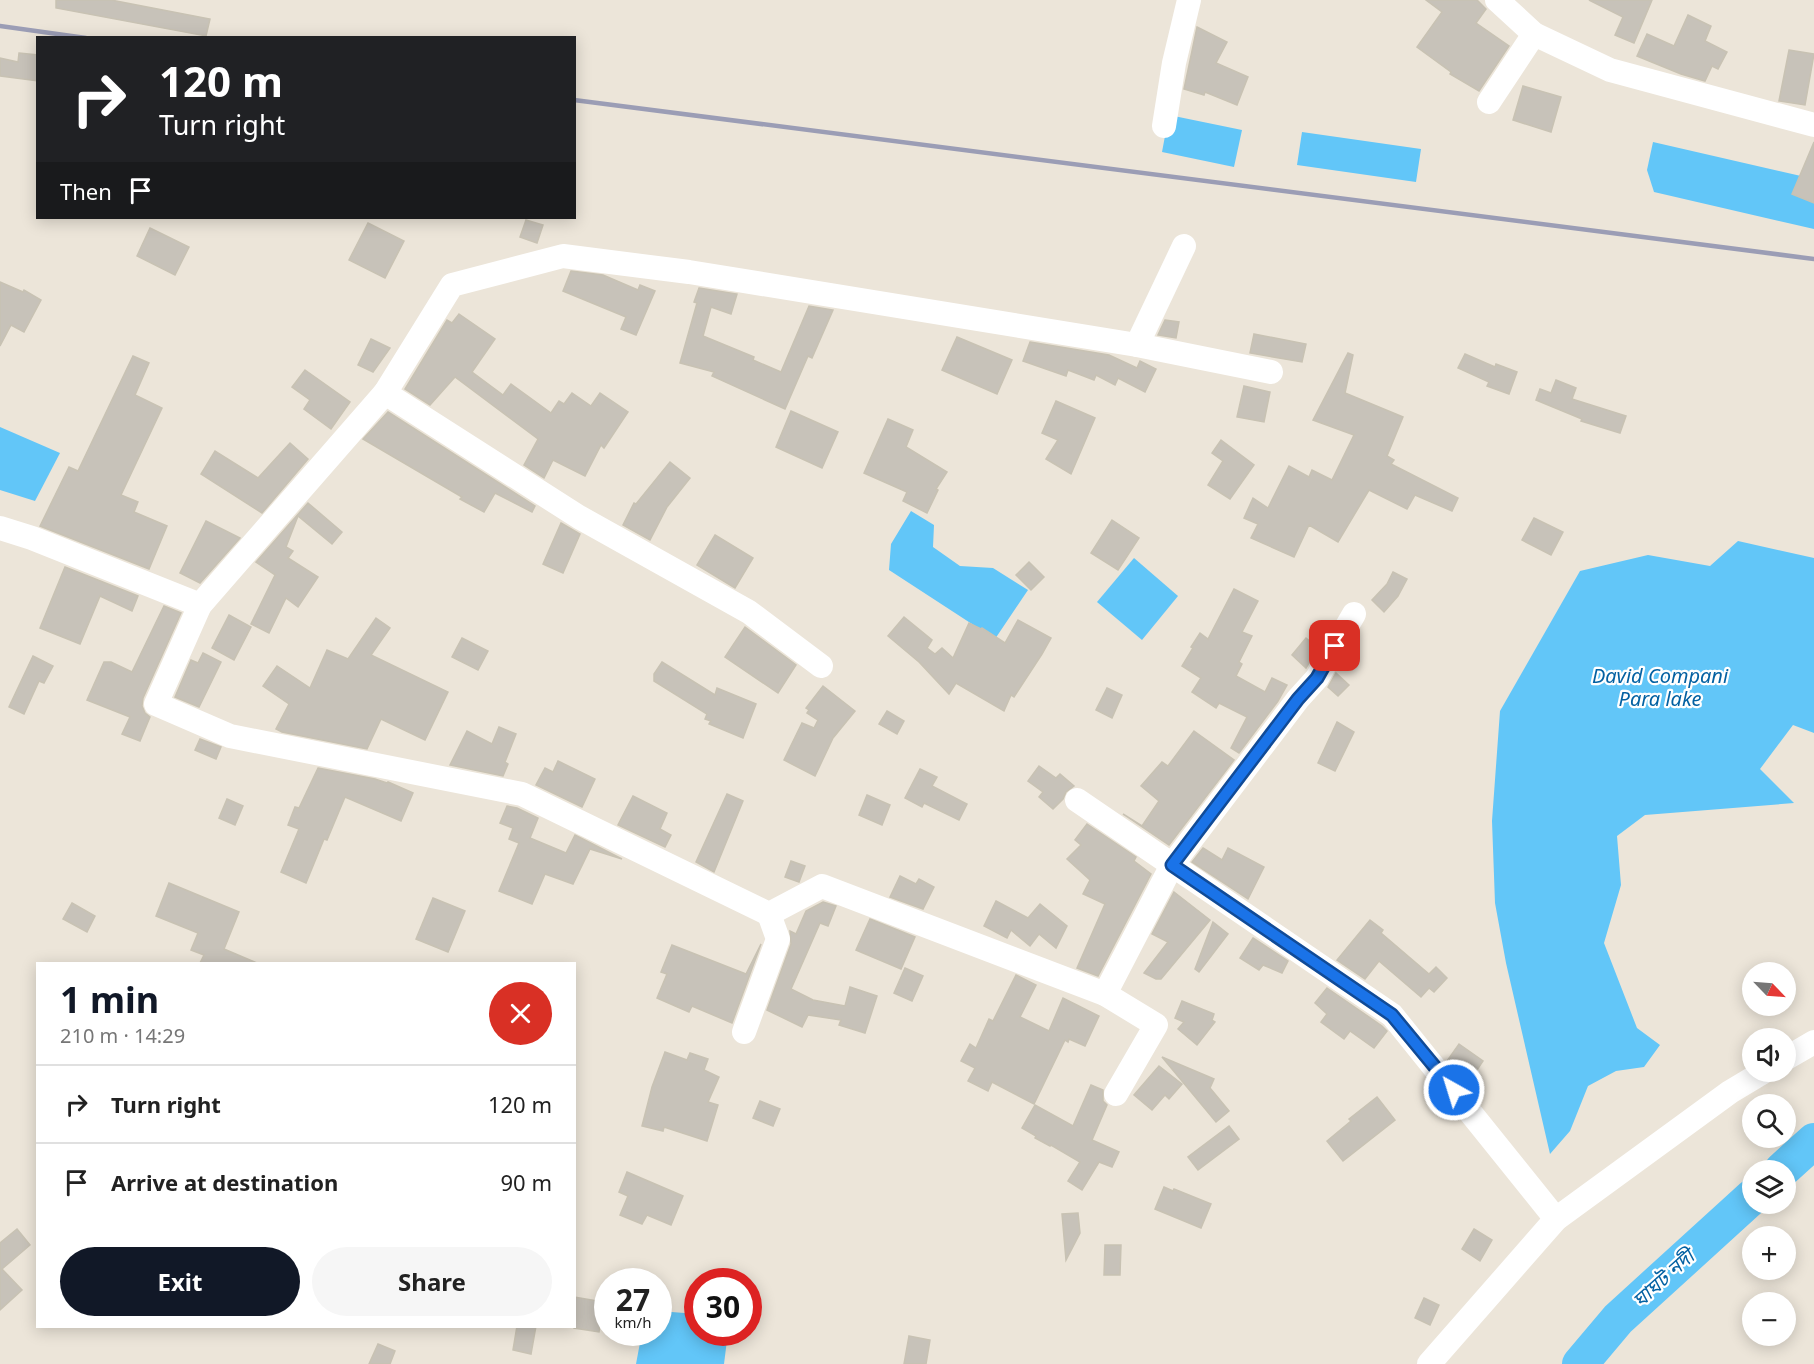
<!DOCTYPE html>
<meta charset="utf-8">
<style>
:root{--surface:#fff;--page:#f6f6f6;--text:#222;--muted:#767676;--line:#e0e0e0;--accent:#111827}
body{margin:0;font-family:"Noto Sans","Noto Sans Bengali",sans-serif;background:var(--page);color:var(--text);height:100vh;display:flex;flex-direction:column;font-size:22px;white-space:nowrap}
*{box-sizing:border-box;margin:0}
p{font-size:20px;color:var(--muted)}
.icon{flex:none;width:33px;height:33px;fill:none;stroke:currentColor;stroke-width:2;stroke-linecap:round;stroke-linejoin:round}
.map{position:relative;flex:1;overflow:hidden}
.drawer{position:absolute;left:36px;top:962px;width:540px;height:366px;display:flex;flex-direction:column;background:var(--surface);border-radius:0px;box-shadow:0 3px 15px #0003}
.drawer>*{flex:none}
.banner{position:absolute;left:36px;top:36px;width:540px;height:183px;border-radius:0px;box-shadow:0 3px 15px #0003;background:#202124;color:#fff;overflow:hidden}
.needle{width:39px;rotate:115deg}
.fabs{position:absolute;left:1742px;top:962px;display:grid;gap:12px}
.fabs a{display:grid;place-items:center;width:54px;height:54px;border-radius:50%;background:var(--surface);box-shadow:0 3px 15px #0003;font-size:30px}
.speed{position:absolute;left:594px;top:1268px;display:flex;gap:12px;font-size:30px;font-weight:700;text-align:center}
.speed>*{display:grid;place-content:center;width:78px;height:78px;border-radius:50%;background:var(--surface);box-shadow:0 3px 15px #0003;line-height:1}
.speed small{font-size:15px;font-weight:400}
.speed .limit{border:9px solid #d22;background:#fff;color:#111}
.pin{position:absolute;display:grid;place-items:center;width:51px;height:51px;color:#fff;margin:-26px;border-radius:12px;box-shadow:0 3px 9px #0006}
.me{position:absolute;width:66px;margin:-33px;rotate:321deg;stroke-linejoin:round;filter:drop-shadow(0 0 4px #0008)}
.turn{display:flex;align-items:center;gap:21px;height:126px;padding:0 24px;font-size:27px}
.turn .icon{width:78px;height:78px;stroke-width:2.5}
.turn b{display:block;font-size:42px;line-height:51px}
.then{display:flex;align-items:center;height:57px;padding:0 24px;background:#0003;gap:12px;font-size:22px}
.round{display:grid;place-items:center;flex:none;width:63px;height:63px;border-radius:32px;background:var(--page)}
.head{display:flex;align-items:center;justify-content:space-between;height:102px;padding:0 24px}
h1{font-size:36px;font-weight:700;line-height:45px;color:var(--accent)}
.action{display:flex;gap:12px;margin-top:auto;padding:12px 24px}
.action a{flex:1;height:69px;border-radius:36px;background:var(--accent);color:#fff;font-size:24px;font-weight:700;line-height:69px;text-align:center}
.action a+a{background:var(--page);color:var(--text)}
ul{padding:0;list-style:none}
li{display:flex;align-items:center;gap:18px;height:78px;padding:0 24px;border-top:2px solid var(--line)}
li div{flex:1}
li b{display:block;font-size:22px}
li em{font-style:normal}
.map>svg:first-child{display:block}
.water{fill:#62c6f8}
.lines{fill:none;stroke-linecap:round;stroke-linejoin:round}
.river{stroke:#62c6f8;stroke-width:36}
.building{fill:#c7c2b9;stroke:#c8c2b3;stroke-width:1.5}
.minor{stroke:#fff;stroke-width:24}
.rail{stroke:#9b9db5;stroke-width:4.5}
.route-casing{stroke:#114b97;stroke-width:15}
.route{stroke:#1a73e8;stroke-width:10}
.labels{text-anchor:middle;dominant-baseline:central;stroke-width:4.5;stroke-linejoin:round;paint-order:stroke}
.water-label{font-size:20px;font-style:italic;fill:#0361a2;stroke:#fff}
</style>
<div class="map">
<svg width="1814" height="1364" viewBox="0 0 1814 1364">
<rect width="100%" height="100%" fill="#ece5d9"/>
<!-- water -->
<g class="water">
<path d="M1169,115L1242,130L1234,167L1162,152Z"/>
<path d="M1302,132L1421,149L1416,182L1297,165Z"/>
<path d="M1653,142L1814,179V229L1654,192L1647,170Z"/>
<path d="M0,427L60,453L35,501L0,490Z"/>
<path d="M911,511L934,525L933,547L960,566L993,568L1028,590L995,639L889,570L891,544Z"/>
<path d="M1738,541L1814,558V733L1793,725L1760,769L1794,803L1645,815L1617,836L1621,885L1604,943L1637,1028L1660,1045L1644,1067L1616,1071L1588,1086L1570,1131L1550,1154L1506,963L1495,903L1492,821L1500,711L1580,571L1648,555L1710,566Z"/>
<path d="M1134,558L1178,596L1142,640L1097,602Z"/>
<path d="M659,1311L697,1314L698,1332H728L724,1364H636L642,1332H658Z"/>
</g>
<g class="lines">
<!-- river -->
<g class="river">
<path d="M1782,1170L1814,1141"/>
<path d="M1580,1364L1618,1319L1752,1197"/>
</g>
</g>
<!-- building -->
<g class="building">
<path d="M56,0H111L210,19L206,36L56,8Z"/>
<path d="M1426,0H1477L1486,9L1476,23L1509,46L1479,91L1450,74L1451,72L1417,47L1442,12Z"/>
<path d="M1589,0H1652L1634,43L1615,35L1623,17Z"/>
<path d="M1688,15L1711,26L1705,41L1727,52L1718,69L1712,66L1705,81L1681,74L1637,56L1647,34L1674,46Z"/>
<path d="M1197,27L1227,42L1216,63L1248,77L1237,105L1205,92L1204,95L1184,89Z"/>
<path d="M1789,50L1814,54L1805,105L1779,101Z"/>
<path d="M19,53L38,55V81L0,76V58L18,62Z"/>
<path d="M1523,86L1561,97L1551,132L1513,120Z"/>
<path d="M1814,142V203L1792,194Z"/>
<path d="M526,220L543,225L537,243L520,237Z"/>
<path d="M368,223L404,241L385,278L349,260Z"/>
<path d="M150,228L189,247L175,275L137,256Z"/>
<path d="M571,271L603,275L638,290L640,285L655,291L636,335L621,329L626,317L563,291Z"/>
<path d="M0,282L23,292L24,290L41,300L24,332L11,325L0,346Z"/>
<path d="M699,288L737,294L731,314L711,307L703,336L754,357L753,360L781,372L809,306L833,310L812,358L808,356L785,409L712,376L714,372L680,363L697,303L694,302Z"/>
<path d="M459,314L495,339L472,372L503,395L511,384L551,413L559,401L564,404L572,393L591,406L600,393L628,412L604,448L601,445L585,476L553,460L544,478L524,465L538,439L455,377L430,405L405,389L447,320L452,323Z"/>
<path d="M1165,320L1179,322L1176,338L1158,335Z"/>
<path d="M1254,334L1306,344L1302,362L1250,353Z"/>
<path d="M957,337L1012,360L997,394L942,370Z"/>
<path d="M371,339L390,348L373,372L358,365Z"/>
<path d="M1030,342L1109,355L1137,368L1140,361L1156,369L1145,392L1118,378L1115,385L1096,375L1094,380L1068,370L1066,376L1023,361Z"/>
<path d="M1348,353L1353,355L1345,393L1403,417L1387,456L1394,460L1391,464L1458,498L1452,511L1415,495L1407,509L1369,490L1338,542L1309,525L1294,557L1251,538L1258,524L1244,518L1253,498L1268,508L1289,466L1309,477L1312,470L1332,480L1354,435L1313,420Z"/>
<path d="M1465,354L1495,367L1496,364L1517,372L1509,394L1487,386L1489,382L1458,368Z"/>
<path d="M133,356L149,363L135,395L162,408L121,495L138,502L134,512L167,526L149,569L40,526L69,467L78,471Z"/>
<path d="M305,370L350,402L331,429L304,409L310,400L292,387Z"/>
<path d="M1556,380L1576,388L1572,399L1626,416L1620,433L1581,421L1582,419L1536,400L1540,389L1551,393Z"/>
<path d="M1244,386L1270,392L1264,422L1237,417Z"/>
<path d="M1056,401L1095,418L1071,474L1046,459L1058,440L1042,433Z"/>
<path d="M791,411L838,432L822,468L776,447Z"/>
<path d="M388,412L535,506L532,512L495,493L484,512L460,499L462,497L363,439Z"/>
<path d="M888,419L913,430L906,447L947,472L936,489L938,490L927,513L903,501L907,492L864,473Z"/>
<path d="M1221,440L1254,465L1230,499L1208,485L1223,461L1212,453Z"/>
<path d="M290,443L308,459L262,513L201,474L215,451L258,478Z"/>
<path d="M670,462L690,478L667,507L650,540L623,525L634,503L636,504Z"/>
<path d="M308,503L342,532L332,544L298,516L286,547L293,551L288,558L318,577L298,607L286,598L269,633L251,624L275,575L256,562Z"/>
<path d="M1534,518L1563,532L1551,555L1522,540Z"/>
<path d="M1112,520L1139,538L1118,570L1091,553Z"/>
<path d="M206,521L240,538L200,583L180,573Z"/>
<path d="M561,523L580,534L563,573L543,564Z"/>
<path d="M715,535L753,558L735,588L697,565Z"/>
<path d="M1029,562L1044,577L1031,590L1016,575Z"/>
<path d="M65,567L138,596L132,611L100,596L80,644L40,628Z"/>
<path d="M1393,572L1407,579L1398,596L1384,612L1372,600L1387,584Z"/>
<path d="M1234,589L1258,601L1242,632L1252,636L1239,662L1242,664L1236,676L1265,692L1272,678L1287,685L1278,701L1239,753L1231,748L1247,717L1219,703L1216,708L1192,692L1201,678L1182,666L1193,648L1191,647L1200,633L1208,639Z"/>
<path d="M164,606L181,613L143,698L142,706L145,713L150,717L140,741L122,734L130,717L87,700L104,662H111L132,672Z"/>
<path d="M229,615L251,627L234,660L212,648Z"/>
<path d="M904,617L932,640L927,648L935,654L942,648L953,658L969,623L981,629L982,628L1005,643L1018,620L1051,638L1042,654L1014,697L1011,695L1004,711L956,683L949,694L919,662L888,636Z"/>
<path d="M376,618L390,628L371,655L448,692L425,740L381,719L367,749L282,732L276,729L289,704L263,686L277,666L310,688L327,650L348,659Z"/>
<path d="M745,627L796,665L778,693L725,657Z"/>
<path d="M462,638L488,651L478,670L452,657Z"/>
<path d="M1306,638L1318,648L1306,668L1292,655Z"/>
<path d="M203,653L221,662L199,707L175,697L191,660L198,663Z"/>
<path d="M33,656L53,666L44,683L39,681L24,714L9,707Z"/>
<path d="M662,662L715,695L717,688L756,704L743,738L709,724L711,721L705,719L707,714L654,681V674Z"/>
<path d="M1336,673L1349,685L1338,696L1328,687Z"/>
<path d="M823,686L855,711L833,738L815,776L784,760L802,723L814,728L818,720L807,713L809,710L806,708Z"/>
<path d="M1107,688L1122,695L1112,718L1096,710Z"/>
<path d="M887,711L904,721L897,734L879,724Z"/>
<path d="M1337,722L1354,732L1335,771L1318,763Z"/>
<path d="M499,727L516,734L505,762L508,764L503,776L450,765L467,731L492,744Z"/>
<path d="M1194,731L1234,760L1169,845L1123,814L1142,826L1159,801L1141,786L1162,762L1168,766Z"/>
<path d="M200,739L221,747L216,759L195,750Z"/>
<path d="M558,761L595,779L582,807L536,785L545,768L553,772Z"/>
<path d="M1039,766L1056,778L1060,774L1074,786L1066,792L1063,799L1053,809L1039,797L1043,792L1028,781Z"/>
<path d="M318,768L375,779L387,783L388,782L413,793L401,821L345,797L327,840L324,839L306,883L281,872L299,829L288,825L295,807L299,808Z"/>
<path d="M920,769L937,777L932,786L967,804L959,820L924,803L922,807L905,798Z"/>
<path d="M727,794L743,801L714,872L696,862Z"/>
<path d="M867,795L890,805L882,825L859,815Z"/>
<path d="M633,796L667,813L660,829L671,835L665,847L618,825Z"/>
<path d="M227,799L243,806L235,825L219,818Z"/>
<path d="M507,806L517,808L538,818L530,838L566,853L575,835L622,859L590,849L573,884L545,874L532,904L499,891L519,843L509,839L513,828L500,823Z"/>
<path d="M1087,824L1136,857L1134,861L1151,874L1098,976L1077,968L1105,904L1083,894L1090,880L1067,859L1081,845L1075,840Z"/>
<path d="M1203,848L1222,860L1228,848L1264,867L1248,899L1192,862Z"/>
<path d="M791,861L805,866L799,882L785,877Z"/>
<path d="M900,876L916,884L919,879L934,887L923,909L890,897Z"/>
<path d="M169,883L239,912L224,949L257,963H200L204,955L191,950L198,933L156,916Z"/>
<path d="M1174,892L1210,920L1161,979H1156L1144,973L1168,942L1152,934Z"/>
<path d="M433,898L465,911L448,952L416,939Z"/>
<path d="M996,901L1028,918L1040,904L1067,926L1056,948L1039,934L1030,946L1011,930L1007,938L984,926Z"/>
<path d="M823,902L836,906L828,926L820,923L791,989L813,1000L845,1006L850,987L877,996L865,1033L839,1025L841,1020L808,1015L802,1027L767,1010L791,944L790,931L796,934L806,911Z"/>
<path d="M72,903L95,916L87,932L63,919Z"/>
<path d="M870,919L915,937L901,969L856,950Z"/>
<path d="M1370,920L1383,930L1381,933L1429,974L1436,967L1447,978L1434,992L1429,988L1421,997L1379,961L1365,979L1337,960Z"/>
<path d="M1213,922L1228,934L1199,972L1195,969Z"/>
<path d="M1253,938L1288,961L1282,973L1263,965L1259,970L1240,958Z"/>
<path d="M761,944L732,1023L692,1006L689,1012L657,998L667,974L661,972L672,945L746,974Z"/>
<path d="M905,968L923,976L912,1001L894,993Z"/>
<path d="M1016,975L1036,985L1020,1017L1049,1031L1063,998L1099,1016L1085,1046L1069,1039L1068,1042L1065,1040L1034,1104L992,1082L988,1091L968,1081L975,1068L961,1061L970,1044L976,1048L989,1019L993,1021Z"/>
<path d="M1327,988L1382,1026L1387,1031L1374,1048L1350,1031L1344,1039L1321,1022L1327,1014L1315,1003Z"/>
<path d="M1182,1001L1214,1014L1212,1020L1215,1022L1197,1045L1178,1029L1184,1022L1175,1018Z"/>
<path d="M1459,1044L1483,1061L1471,1079L1447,1061Z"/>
<path d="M665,1052L687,1060L690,1053L708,1059L704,1070L719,1077L708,1102L718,1105L707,1141L664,1127L663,1131L642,1126L652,1087Z"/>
<path d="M1162,1057L1214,1079L1210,1088L1229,1111L1216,1122Z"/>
<path d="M1159,1066L1182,1084L1169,1099L1165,1095L1152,1110L1134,1095Z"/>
<path d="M1091,1085L1103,1090V1101L1107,1105L1092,1140L1119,1152L1112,1167L1099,1162L1082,1190L1068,1181L1080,1162L1051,1145L1050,1146L1035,1138L1036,1136L1022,1128L1035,1105L1073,1126Z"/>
<path d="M1377,1097L1395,1120L1343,1161L1327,1141L1351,1121L1349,1119Z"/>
<path d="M760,1101L780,1109L773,1126L753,1118Z"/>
<path d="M1229,1126L1239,1139L1198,1170L1188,1157Z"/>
<path d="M627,1172L683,1196L671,1225L647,1215L642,1224L620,1215L628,1196L619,1192Z"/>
<path d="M1164,1187L1173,1191L1174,1189L1211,1204L1201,1228L1155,1209Z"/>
<path d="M1078,1213L1080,1233L1066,1260L1062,1214Z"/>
<path d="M17,1229L30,1245L2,1269L22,1290L0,1310V1243Z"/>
<path d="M1474,1229L1492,1240L1480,1261L1462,1249Z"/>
<path d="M1105,1245H1121L1120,1275H1104Z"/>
<path d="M574,1297L604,1302L599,1332L574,1328Z"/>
<path d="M1424,1298L1439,1305L1430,1325L1415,1318Z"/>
<path d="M517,1326H536L531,1354L513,1350Z"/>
<path d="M909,1336L930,1340L926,1364H904Z"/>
<path d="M378,1344L395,1351L390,1364H369Z"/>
</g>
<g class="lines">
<!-- minor -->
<g class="minor">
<path d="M1497,0L1534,34L1610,70L1814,125"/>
<path d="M1489,102L1534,34"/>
<path d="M1164,126L1174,63L1189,0"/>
<path d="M1137,345L1184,246"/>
<path d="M385,393L579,517L749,612L821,666"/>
<path d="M0,528L32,538L200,605"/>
<path d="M1077,800L1392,1015L1556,1219"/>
<path d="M1105,994L1172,865L1298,699L1317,678L1354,614"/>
<path d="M744,1032L778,939L769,914"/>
<path d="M1785,1059L1814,1042"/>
<path d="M1116,1094L1156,1025L1105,994L822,886L769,914L522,794L230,736L156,704L200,605L385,393L452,285L563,256L689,272L1137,345L1271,372"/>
<path d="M1429,1364L1556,1219L1730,1092L1765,1071"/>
</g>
<!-- rail -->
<g class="rail">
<path d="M0,26L86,38"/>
<path d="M574,100L1814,259"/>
</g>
</g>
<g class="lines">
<!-- route casing -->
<g class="route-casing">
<path id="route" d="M1335,646L1317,678L1298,699L1172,865L1392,1015L1454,1090"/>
</g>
<!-- route -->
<use href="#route" class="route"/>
</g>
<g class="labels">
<!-- water labels -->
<g class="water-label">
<text x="1660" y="675">David Compani<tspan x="1660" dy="23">Para lake</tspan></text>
<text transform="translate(1663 1278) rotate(-42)">ঘাঘট নদী</text>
</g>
</g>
</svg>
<div class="fabs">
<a><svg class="needle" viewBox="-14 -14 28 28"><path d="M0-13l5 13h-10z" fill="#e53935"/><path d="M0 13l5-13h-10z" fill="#767676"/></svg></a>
<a><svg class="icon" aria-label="sound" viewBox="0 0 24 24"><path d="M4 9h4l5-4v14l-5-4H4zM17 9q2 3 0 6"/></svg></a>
<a><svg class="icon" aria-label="search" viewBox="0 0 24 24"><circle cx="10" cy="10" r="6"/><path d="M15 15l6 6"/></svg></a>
<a><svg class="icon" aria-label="layers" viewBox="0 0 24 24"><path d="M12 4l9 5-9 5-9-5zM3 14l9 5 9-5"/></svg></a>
<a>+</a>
<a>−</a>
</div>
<div class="speed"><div>27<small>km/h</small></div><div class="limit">30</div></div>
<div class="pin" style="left:1335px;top:646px;background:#d93025"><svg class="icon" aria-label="arrive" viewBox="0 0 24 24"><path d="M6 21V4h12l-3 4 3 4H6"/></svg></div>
<svg class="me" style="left:1454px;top:1090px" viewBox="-20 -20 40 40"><circle r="17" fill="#1a73e8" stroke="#fff" stroke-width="3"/><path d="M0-11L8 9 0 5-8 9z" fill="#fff"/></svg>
<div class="banner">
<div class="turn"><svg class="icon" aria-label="right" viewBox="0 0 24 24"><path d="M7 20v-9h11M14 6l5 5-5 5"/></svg><div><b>120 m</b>Turn right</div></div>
<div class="then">Then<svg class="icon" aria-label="arrive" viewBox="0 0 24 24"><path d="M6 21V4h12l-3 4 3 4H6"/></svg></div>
</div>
<section class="drawer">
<div class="head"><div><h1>1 min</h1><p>210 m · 14:29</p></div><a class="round" style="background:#d93025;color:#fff"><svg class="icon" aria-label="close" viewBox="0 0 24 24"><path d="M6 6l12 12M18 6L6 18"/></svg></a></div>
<ul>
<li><svg class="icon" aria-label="right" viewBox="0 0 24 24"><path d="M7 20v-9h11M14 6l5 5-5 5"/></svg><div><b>Turn right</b></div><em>120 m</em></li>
<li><svg class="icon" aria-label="arrive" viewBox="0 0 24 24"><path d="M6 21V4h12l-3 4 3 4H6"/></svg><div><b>Arrive at destination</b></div><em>90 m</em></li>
</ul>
<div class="action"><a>Exit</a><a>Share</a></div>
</section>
</div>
